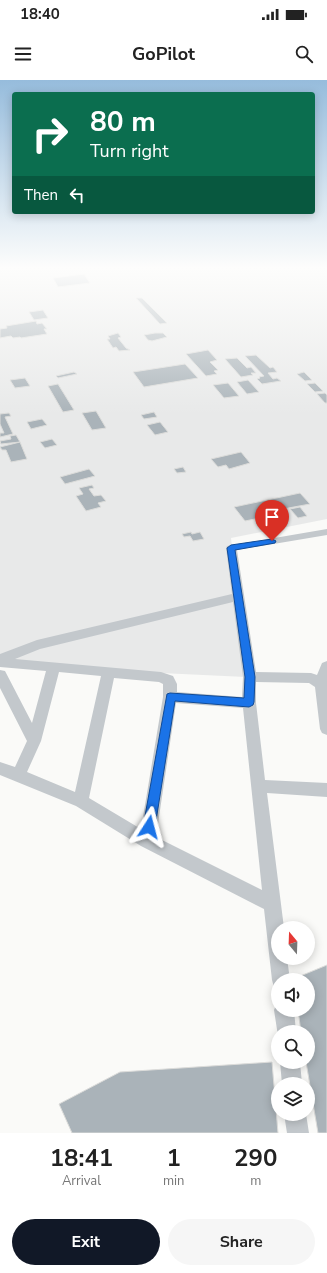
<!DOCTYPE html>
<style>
:root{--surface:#fff;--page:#f6f6f6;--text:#222;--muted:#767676;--accent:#111827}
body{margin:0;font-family:"Nunito Sans",sans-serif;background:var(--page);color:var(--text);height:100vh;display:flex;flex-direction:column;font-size:15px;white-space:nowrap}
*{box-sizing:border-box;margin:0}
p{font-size:13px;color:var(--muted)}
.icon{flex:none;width:22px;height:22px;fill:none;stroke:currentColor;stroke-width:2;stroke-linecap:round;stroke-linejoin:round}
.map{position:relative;height:1053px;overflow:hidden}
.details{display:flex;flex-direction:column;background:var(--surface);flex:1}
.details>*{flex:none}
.top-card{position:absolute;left:12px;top:12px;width:303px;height:122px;border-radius:4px;box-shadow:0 2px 10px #0003;background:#0b6e4f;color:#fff;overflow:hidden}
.needle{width:26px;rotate:341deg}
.tools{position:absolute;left:271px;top:841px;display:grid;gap:8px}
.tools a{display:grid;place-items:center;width:44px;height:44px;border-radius:50%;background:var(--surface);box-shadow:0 2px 10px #0003;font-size:20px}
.pin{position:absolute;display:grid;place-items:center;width:34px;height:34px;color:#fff;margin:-41px -17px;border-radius:50% 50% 50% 0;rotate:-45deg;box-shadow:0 0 4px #0007}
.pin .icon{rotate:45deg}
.me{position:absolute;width:44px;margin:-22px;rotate:9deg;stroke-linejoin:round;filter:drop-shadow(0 0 3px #0008)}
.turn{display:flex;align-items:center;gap:14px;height:84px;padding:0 12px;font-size:18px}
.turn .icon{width:52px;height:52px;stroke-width:2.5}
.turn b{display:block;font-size:28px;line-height:34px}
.then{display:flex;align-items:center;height:38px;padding:0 12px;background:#0003;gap:8px;font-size:15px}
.eta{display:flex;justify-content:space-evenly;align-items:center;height:68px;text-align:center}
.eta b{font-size:24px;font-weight:700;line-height:28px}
.primary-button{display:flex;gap:8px;margin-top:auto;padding:8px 12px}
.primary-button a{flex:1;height:46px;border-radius:24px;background:var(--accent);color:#fff;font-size:16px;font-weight:700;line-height:46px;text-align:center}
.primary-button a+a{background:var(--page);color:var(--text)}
.status{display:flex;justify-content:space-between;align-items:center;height:28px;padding:0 20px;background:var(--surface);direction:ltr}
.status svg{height:11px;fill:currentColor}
header{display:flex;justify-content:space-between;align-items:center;height:52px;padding:0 12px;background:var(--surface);font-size:18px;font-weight:700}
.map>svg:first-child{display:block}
.built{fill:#e8e9e9}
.building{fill:#aab3b9;stroke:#dcdcda}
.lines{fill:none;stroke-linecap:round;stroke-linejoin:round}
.minor{fill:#c3c8cc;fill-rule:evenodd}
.route{fill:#1a73e8;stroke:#114b97}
</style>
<div class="status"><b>18:40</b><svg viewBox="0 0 49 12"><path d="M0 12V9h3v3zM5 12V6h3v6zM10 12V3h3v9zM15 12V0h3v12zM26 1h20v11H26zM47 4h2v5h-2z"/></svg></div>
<header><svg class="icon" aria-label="menu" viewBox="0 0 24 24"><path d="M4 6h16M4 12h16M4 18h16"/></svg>GoPilot<svg class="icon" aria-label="search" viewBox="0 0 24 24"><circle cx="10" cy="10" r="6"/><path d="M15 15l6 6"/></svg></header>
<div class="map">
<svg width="327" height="1053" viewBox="0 0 327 1053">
<rect width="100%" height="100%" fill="#fafaf8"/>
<!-- built -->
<path class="built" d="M0,187H327V439L231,458L246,597L54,588L0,584Z"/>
<!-- building -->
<g class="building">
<path d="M84,194L90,203L58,207L53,198Z"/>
<path d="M136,218H142L167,243L160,244Z"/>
<path d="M43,230L48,238L34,240L29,232Z"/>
<path d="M36,241L37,244L42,243L47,249H44L47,254L21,258L20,257L13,258L11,256L0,258V249L7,248L6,246Z"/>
<path d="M118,253L121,257L118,258L126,268L130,270L119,271L116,267L113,268L107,259H110L108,256Z"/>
<path d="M155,253H163L167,257L152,261L148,260L144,255Z"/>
<path d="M208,270L217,280L210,282L218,290L214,291L217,294L206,296L186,274Z"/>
<path d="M256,275L270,288L273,287L277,292L268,293L273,299L277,298L281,301L262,304L257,299L260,298L259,297L264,296L245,276Z"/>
<path d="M237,278L247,288L251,287L256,293H251L253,295L241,297L225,279Z"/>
<path d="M185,284L198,298L144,307L133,292Z"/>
<path d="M74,292L77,294L58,298L56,296Z"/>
<path d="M304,292L312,300L305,301L297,294Z"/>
<path d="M25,298L30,306L15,308L10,300Z"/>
<path d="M248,300L259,312L247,314L237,302Z"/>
<path d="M228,303L239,316L224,318L213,305Z"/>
<path d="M315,303L323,311L315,312L307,304Z"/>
<path d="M58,304L74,330L63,332L48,306Z"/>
<path d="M325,313L327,315V323H325L317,314Z"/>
<path d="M96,331L106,348L92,350L82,333Z"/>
<path d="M154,332L157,337L144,339L141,335Z"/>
<path d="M9,333L11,336L5,337L13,354L0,357V353H4L0,344V334Z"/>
<path d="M42,339L47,345L31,349L27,342Z"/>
<path d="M160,342L168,352L155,355L147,345Z"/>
<path d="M16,355L20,362L1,364L0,361L11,359L10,356Z"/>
<path d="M52,359L57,365L45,368L40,362Z"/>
<path d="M20,362L27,379L11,382L6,370H2L0,367Z"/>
<path d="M241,372L250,383L229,389L226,385L218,387L211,379Z"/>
<path d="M183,387L186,392L177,393L174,389Z"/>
<path d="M89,389L95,396L65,404L60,397Z"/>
<path d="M92,405L94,408L89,409L94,416L101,415L106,421L98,423L101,427L86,431L76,416L83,414L79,408Z"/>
<path d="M300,413L310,424L283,429L285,433L245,441L234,427Z"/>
<path d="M300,427L307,436L298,438L290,429Z"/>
<path d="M191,452L192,454L200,452L204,459L193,461L190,456L184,457L182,454Z"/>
<path d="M327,885V1053H318L306,982H308V952H301L298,930H308V900L293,899Z"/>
<path d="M272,982L278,1053H72L59,1024L120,992Z"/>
</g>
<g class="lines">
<!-- minor -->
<g class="minor">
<path d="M327,449V455L237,470L256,592L311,593L317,595L322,583L327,581V655L322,653L320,649L315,607L309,603L256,602V623L265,700L327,703V717L267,713L284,848H278V878H287L290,900H278V908L274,907L272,900L264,829L141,766L76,726L0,695V682L15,687L27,661L0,608V590L5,591L32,643L46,591L0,587V574L37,560L232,514L226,468L227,466ZM233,522L243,597L242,617L177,612V604L173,596L161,592L15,579L40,569ZM59,592L101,596L75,712L27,692L41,661ZM114,598L159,602L163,604V617L141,749L89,718ZM176,623L243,628L262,810L156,757Z"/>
<path d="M277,923L278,930H294L296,952H278V956L274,930Z"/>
<path d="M280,982H300L302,1004H282Z"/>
<path d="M284,1034H306L309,1053H287Z"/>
</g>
</g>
<!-- sky -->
<linearGradient id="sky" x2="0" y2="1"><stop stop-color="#96bcdc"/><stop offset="0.56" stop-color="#fdfdfc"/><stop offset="1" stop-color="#fdfdfc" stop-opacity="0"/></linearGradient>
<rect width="327" height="335" fill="url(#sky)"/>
<!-- route -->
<path class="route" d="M272,459L276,461L275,463L235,470L255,597L254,622L253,625L249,627L175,621L155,747L153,751L149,752L145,751L143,747L167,614L170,613L244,618L245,597L227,468L231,465Z"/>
</svg>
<div class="tools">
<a><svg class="needle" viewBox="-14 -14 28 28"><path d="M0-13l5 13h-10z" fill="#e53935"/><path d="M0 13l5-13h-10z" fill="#767676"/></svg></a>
<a><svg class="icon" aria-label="sound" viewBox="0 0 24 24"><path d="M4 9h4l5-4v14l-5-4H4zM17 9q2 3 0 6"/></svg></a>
<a><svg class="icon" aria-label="search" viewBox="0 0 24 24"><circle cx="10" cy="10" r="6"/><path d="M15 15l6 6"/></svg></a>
<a><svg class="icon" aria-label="layers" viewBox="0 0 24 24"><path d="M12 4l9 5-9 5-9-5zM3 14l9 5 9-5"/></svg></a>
</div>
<div class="pin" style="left:272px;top:461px;background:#d93025"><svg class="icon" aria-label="arrive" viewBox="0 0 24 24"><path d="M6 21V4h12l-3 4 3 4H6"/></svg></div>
<svg class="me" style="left:149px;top:747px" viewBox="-20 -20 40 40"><path d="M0-17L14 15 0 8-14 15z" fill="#1a73e8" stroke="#fff" stroke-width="4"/></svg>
<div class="top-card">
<div class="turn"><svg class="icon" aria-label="right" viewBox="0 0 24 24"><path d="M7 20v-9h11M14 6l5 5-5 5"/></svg><div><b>80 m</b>Turn right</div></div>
<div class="then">Then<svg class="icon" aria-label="left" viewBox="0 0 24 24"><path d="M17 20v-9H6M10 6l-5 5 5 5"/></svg></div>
</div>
</div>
<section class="details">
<div class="eta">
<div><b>18:41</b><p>Arrival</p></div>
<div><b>1</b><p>min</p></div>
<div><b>290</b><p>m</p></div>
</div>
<div class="primary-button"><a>Exit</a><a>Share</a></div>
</section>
